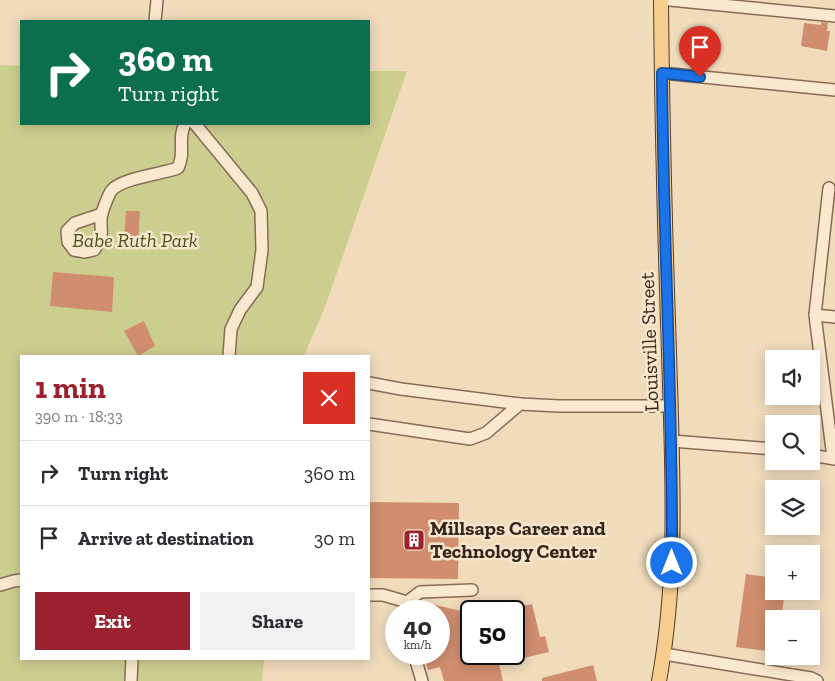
<!DOCTYPE html>
<meta charset="utf-8">
<style>
:root{--surface:#fff;--page:#f2f2f3;--text:#2b2b33;--muted:#7c7c81;--line:#e1e1e2;--accent:#9a212d}
body{margin:0;font-family:"Zilla Slab",serif;background:var(--page);color:var(--text);height:100vh;display:flex;flex-direction:column;font-size:19px;white-space:nowrap}
*{box-sizing:border-box;margin:0}
p{font-size:16px;color:var(--muted)}
.icon{flex:none;width:28px;height:28px;fill:none;stroke:currentColor;stroke-width:2;stroke-linecap:round;stroke-linejoin:round}
.map{position:relative;flex:1;overflow:hidden}
.side{position:absolute;left:20px;top:355px;width:350px;height:305px;display:flex;flex-direction:column;background:var(--surface);border-radius:0px;box-shadow:0 2px 12px #0003}
.side>*{flex:none}
.guide{position:absolute;left:20px;top:20px;width:350px;height:105px;border-radius:0px;box-shadow:0 2px 12px #0003;background:#0b6e4f;color:#fff;overflow:hidden}
.controls{position:absolute;left:765px;top:350px;display:grid;gap:10px}
.controls a{display:grid;place-items:center;width:55px;height:55px;border-radius:0px;background:var(--surface);box-shadow:0 2px 12px #0003;font-size:25px}
.speed{position:absolute;left:385px;top:600px;display:flex;gap:10px;font-size:25px;font-weight:700;text-align:center}
.speed>*{display:grid;place-content:center;width:65px;height:65px;border-radius:50%;background:var(--surface);box-shadow:0 2px 12px #0003;line-height:1}
.speed small{font-size:12px;font-weight:400}
.speed .limit{border:2px solid #111;border-radius:8px;background:#fff;color:#111}
.pin{position:absolute;display:grid;place-items:center;width:42px;height:42px;color:#fff;margin:-51px -21px;border-radius:50% 50% 50% 0;rotate:-45deg;box-shadow:0 0 5px #0007}
.pin .icon{rotate:45deg}
.me{position:absolute;width:55px;margin:-28px;rotate:0deg;stroke-linejoin:round;filter:drop-shadow(0 0 4px #0008)}
.turn{display:flex;align-items:center;gap:18px;height:105px;padding:0 15px;font-size:22px}
.turn .icon{width:65px;height:65px;stroke-width:2.5}
.turn b{display:block;font-size:35px;line-height:42px}
.round{display:grid;place-items:center;flex:none;width:52px;height:52px;border-radius:0px;background:var(--page)}
.overview{display:flex;align-items:center;justify-content:space-between;height:85px;padding:0 15px}
h1{font-size:30px;font-weight:700;line-height:38px;color:var(--accent)}
.primary-button{display:flex;gap:10px;margin-top:auto;padding:10px 15px}
.primary-button a{flex:1;height:58px;border-radius:0px;background:var(--accent);color:#fff;font-size:20px;font-weight:700;line-height:58px;text-align:center}
.primary-button a+a{background:var(--page);color:var(--text)}
ul{padding:0;list-style:none}
li{display:flex;align-items:center;gap:15px;height:65px;padding:0 15px;border-top:1px solid var(--line)}
li div{flex:1}
li b{display:block;font-size:19px}
li em{font-style:normal}
.map>svg:first-child{display:block}
.green{fill:#ccce8f}
.building{fill:#d08e6f}
.lines{fill:none;stroke-linecap:round;stroke-linejoin:round}
.minor-casing{stroke:#886b54;stroke-width:14}
.major-casing{stroke:#553a29;stroke-width:16}
.path{stroke:#886b54;stroke-width:2;stroke-dasharray:4 2.5;stroke-linecap:butt}
.minor{stroke:#fbe9cf;stroke-width:11}
.major{stroke:#f7cd8f;stroke-width:14}
.route-casing{stroke:#114b97;stroke-width:12}
.route{stroke:#1a73e8;stroke-width:9}
.labels{text-anchor:middle;dominant-baseline:central;stroke-width:5;stroke-linejoin:round;paint-order:stroke}
.park-label{font-size:20px;font-style:italic;fill:#4b5420;stroke:#f7e6cb}
.street-label{font-size:20px;fill:#36251a;stroke:#f7e6cb}
.poi-label{font-size:20px;font-weight:bold;fill:#36251a;stroke:#f7e6cb;text-anchor:start}
</style>
<div class="map">
<svg width="835" height="681" viewBox="0 0 835 681">
<rect width="100%" height="100%" fill="#f0dbbb"/>
<!-- green -->
<path class="green" d="M0,65L21,66V124H369V71H407L325,307L304,356H21V659H264L262,681H0Z"/>
<!-- building -->
<g class="building">
<path d="M821,22L828,23L827,31H830L827,51L801,46L804,23L821,25Z"/>
<path d="M126,211H140L138,241L124,240Z"/>
<path d="M53,272L114,277L112,312L50,306Z"/>
<path d="M144,321L155,346L138,356L124,331Z"/>
<path d="M369,502L459,503L458,579L369,578Z"/>
<path d="M746,574L774,578V591H785L781,619H774V652L736,647Z"/>
<path d="M427,603L461,611L471,608V654H514V608L532,604L540,637L545,636L549,652L499,664L503,681H444L440,667L428,670L424,654H439L440,611H422L420,605Z"/>
<path d="M593,665L597,681H542V678Z"/>
</g>
<g class="lines">
<!-- minor casing -->
<g class="minor-casing">
<g id="minor">
<path d="M670,0L835,16"/>
<path d="M155,21L157,0"/>
<path d="M662,73L835,90"/>
<path d="M195,124L252,193L261,211L262,250L257,287L240,310L231,329L229,356"/>
<path d="M829,188L815,315L833,458"/>
<path d="M102,214L75,223L67,231L68,242L74,250L85,252L94,250C107,232 98,229 102,213C104,207 108,196 111,191C121,178 162,174 178,168C186,151 177,139 185,124"/>
<path d="M815,315L835,317"/>
<path d="M369,383L401,389L520,404L559,406H671"/>
<path d="M369,424L470,439L486,433L520,404"/>
<path d="M672,441L774,449"/>
<path d="M811,455L835,459"/>
<path d="M0,585L14,581L21,580"/>
<path d="M369,595H383L407,602"/>
<path d="M407,611V602L420,592L472,590"/>
<path d="M414,654L422,681"/>
<path d="M664,654L811,678L817,681"/>
<path d="M131,681L132,659"/>
</g>
</g>
<!-- major casing -->
<g class="major-casing">
<path id="major" d="M659,681C679,573 672,462 669,352C665,235 662,117 661,0"/>
</g>
<!-- path -->
<path class="path" d="M170,660V659"/>
<!-- minor -->
<use href="#minor" class="minor"/>
<!-- major -->
<use href="#major" class="major"/>
</g>
<g class="lines">
<!-- route casing -->
<g class="route-casing">
<path id="route" d="M672,563C673,400 663,237 662,73L700,77"/>
</g>
<!-- route -->
<use href="#route" class="route"/>
</g>
<!-- icons -->
<defs>
<g id="building-square" transform="scale(1.125)"><rect x="-9" y="-9" width="18" height="18" rx="4" fill="#9a212d" stroke="#f7e6cb"/><path d="M-4-6H4V6H1V3H-1V6H-4ZM-2.5-4.3h1.7v1.8h-1.7ZM.8-4.3h1.7v1.8H.8ZM-2.5-1h1.7V.8h-1.7ZM.8-1h1.7V.8H.8Z" fill="#fff"/></g>
</defs>
<g fill-rule="evenodd">
<use href="#building-square" x="414" y="540"/>
</g>
<g class="labels">
<!-- park labels -->
<g class="park-label">
<text x="135" y="240">Babe Ruth Park</text>
</g>
<!-- street labels -->
<g class="street-label">
<text transform="translate(649 342) rotate(-92)">Louisville Street</text>
</g>
<!-- poi labels -->
<g class="poi-label">
<text x="430" y="528">Millsaps Career and<tspan x="430" dy="23">Technology Center</tspan></text>
</g>
</g>
</svg>
<div class="controls">
<a><svg class="icon" aria-label="sound" viewBox="0 0 24 24"><path d="M4 9h4l5-4v14l-5-4H4zM17 9q2 3 0 6"/></svg></a>
<a><svg class="icon" aria-label="search" viewBox="0 0 24 24"><circle cx="10" cy="10" r="6"/><path d="M15 15l6 6"/></svg></a>
<a><svg class="icon" aria-label="layers" viewBox="0 0 24 24"><path d="M12 4l9 5-9 5-9-5zM3 14l9 5 9-5"/></svg></a>
<a>+</a>
<a>−</a>
</div>
<div class="speed"><div>40<small>km/h</small></div><div class="limit">50</div></div>
<div class="pin" style="left:700px;top:77px;background:#d93025"><svg class="icon" aria-label="arrive" viewBox="0 0 24 24"><path d="M6 21V4h12l-3 4 3 4H6"/></svg></div>
<svg class="me" style="left:672px;top:563px" viewBox="-20 -20 40 40"><circle r="17" fill="#1a73e8" stroke="#fff" stroke-width="3"/><path d="M0-11L8 9 0 5-8 9z" fill="#fff"/></svg>
<div class="guide">
<div class="turn"><svg class="icon" aria-label="right" viewBox="0 0 24 24"><path d="M7 20v-9h11M14 6l5 5-5 5"/></svg><div><b>360 m</b>Turn right</div></div>
</div>
<section class="side">
<div class="overview"><div><h1>1 min</h1><p>390 m · 18:33</p></div><a class="round" style="background:#d93025;color:#fff"><svg class="icon" aria-label="close" viewBox="0 0 24 24"><path d="M6 6l12 12M18 6L6 18"/></svg></a></div>
<ul>
<li><svg class="icon" aria-label="right" viewBox="0 0 24 24"><path d="M7 20v-9h11M14 6l5 5-5 5"/></svg><div><b>Turn right</b></div><em>360 m</em></li>
<li><svg class="icon" aria-label="arrive" viewBox="0 0 24 24"><path d="M6 21V4h12l-3 4 3 4H6"/></svg><div><b>Arrive at destination</b></div><em>30 m</em></li>
</ul>
<div class="primary-button"><a>Exit</a><a>Share</a></div>
</section>
</div>
